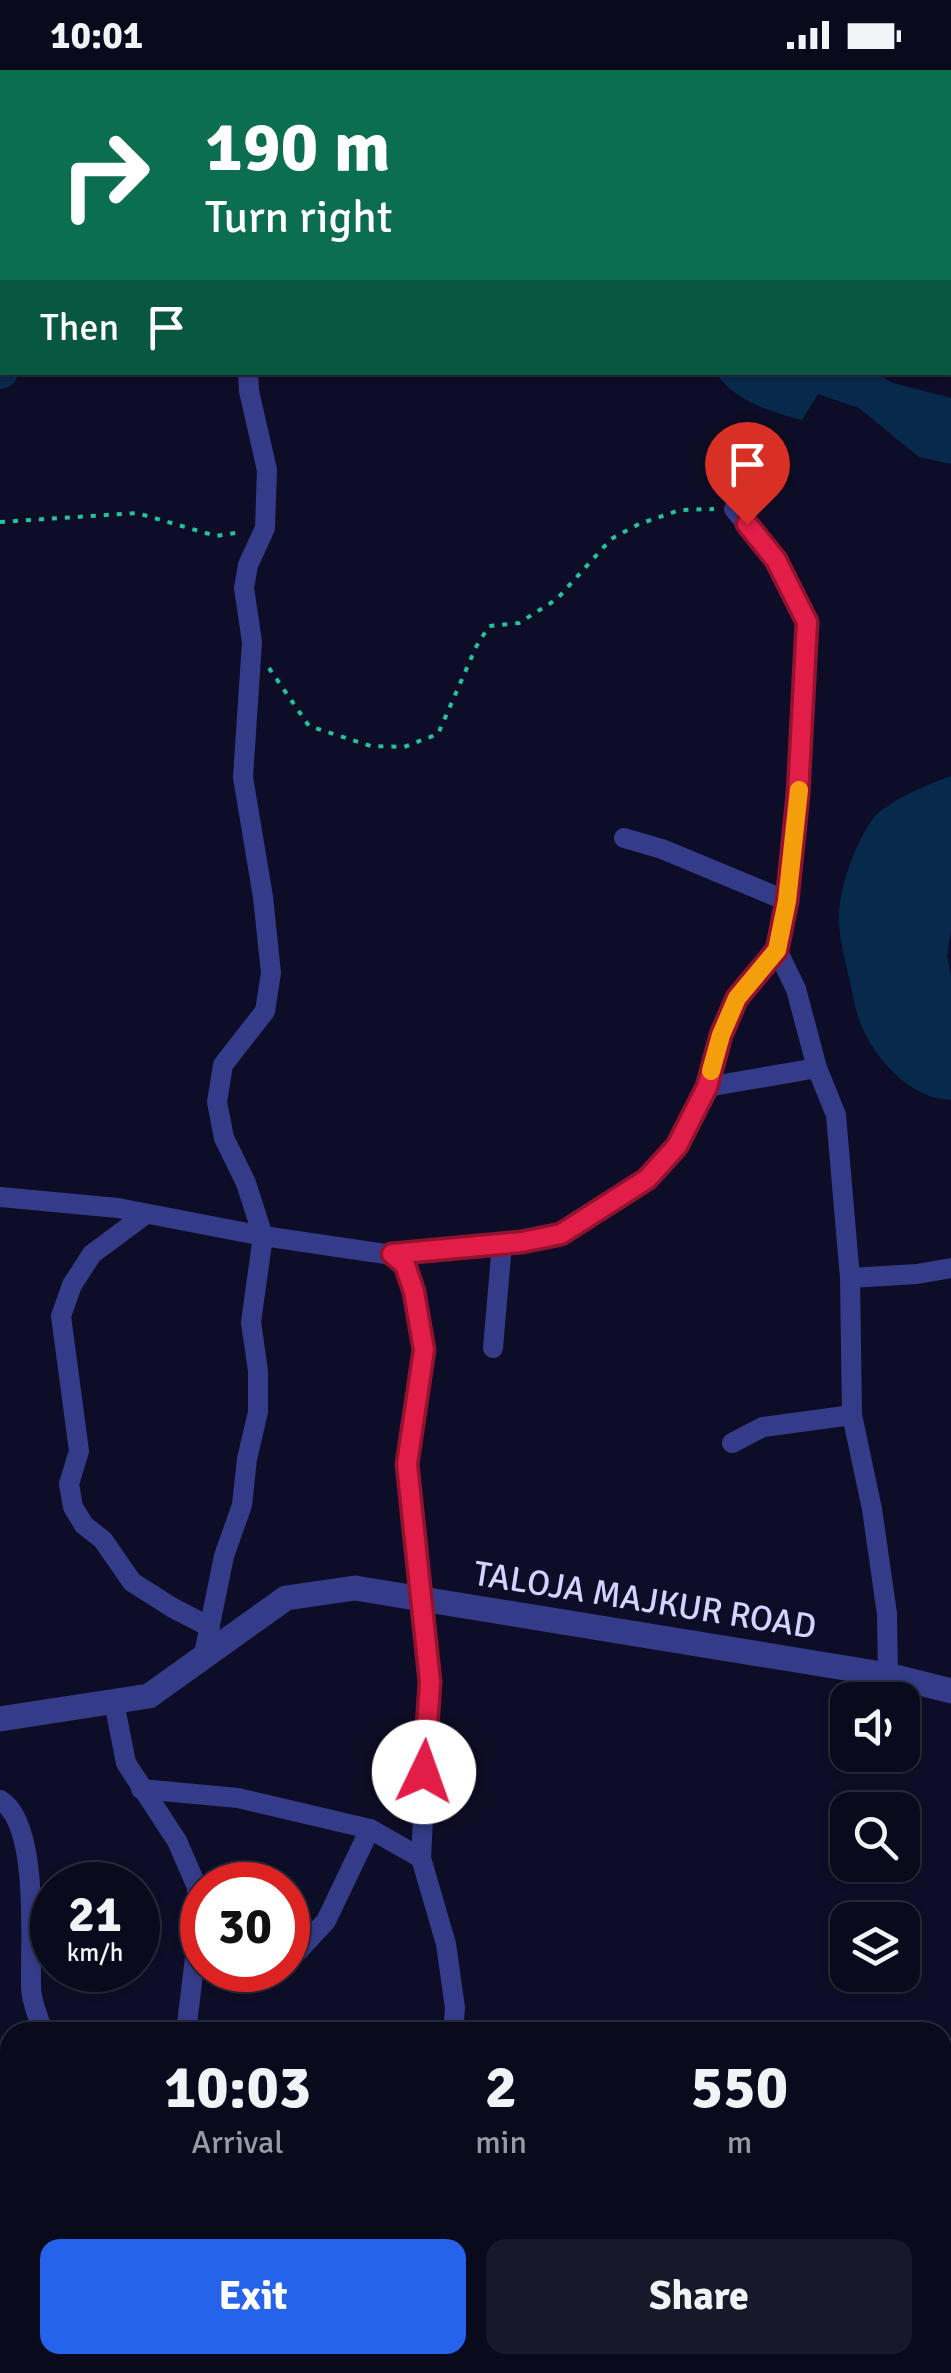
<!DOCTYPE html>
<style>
:root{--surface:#0a0a1d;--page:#18182a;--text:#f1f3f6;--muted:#999aa4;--line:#2a2b3b;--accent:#2563eb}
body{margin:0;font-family:Signika,sans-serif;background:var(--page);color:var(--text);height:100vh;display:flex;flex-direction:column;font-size:38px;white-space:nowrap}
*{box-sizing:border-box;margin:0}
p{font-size:32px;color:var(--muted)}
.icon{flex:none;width:55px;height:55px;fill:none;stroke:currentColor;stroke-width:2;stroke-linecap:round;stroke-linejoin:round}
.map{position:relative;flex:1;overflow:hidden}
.sheet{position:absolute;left:0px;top:1952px;width:952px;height:352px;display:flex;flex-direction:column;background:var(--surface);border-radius:30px 30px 0 0;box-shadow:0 2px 8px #0004,0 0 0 2px var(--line)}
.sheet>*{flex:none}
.hud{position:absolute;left:0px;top:0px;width:952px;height:305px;box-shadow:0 2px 8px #0004,0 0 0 2px var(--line);background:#0b6e4f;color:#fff;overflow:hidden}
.buttons{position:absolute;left:830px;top:1612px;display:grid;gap:20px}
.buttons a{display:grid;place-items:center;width:90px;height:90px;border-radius:20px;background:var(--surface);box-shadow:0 2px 8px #0004,0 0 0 2px var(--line);font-size:50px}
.speed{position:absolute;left:30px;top:1792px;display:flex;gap:20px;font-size:50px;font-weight:700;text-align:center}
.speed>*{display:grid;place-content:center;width:130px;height:130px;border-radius:50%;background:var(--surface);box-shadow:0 2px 8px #0004,0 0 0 2px var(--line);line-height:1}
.speed small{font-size:25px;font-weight:400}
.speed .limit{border:15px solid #d22;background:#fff;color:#111}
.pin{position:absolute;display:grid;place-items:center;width:85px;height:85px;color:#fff;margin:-102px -42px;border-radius:50% 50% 50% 0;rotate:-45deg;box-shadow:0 0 10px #0007}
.pin .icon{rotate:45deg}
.me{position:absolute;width:110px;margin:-55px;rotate:3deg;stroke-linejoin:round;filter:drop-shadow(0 0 8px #0008)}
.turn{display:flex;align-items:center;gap:35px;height:210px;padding:0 40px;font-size:45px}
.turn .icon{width:130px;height:130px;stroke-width:2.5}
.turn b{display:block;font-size:70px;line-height:85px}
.then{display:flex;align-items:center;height:95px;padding:0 40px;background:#0003;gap:20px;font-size:38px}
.eta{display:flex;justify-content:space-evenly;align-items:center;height:170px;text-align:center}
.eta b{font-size:60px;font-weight:700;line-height:70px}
.button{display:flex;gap:20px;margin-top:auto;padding:20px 40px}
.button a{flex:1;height:115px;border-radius:20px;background:var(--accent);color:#fff;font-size:40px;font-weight:700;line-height:115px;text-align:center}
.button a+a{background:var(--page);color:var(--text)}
.status{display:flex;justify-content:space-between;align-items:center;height:70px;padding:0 50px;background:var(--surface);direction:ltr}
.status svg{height:28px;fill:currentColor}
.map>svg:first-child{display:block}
.water{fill:#07294b}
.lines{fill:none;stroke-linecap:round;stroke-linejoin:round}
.river{stroke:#07294b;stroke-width:32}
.path{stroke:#24c2a4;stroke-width:4;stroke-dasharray:5 8;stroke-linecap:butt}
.minor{stroke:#343c8a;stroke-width:20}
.tertiary{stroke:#343c8a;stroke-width:25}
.route-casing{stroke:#92132f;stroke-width:25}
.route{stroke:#e11d48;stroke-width:18}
.slow{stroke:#f59e0b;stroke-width:18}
.labels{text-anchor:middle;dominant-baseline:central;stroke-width:8;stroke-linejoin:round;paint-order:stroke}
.street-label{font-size:35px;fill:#d3d3ff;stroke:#0e0d27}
</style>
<div class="status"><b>10:01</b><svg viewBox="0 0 49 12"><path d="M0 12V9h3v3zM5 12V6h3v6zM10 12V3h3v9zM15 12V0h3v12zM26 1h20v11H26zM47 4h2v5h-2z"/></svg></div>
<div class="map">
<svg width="951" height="2303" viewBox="0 0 951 2303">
<rect width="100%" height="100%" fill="#0e0d27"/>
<!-- water -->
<g class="water">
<path d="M716,303H876L893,313L951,328V394L919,387L859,338L818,324L802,350C773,343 733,330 716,303Z"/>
<path d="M951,706V861L947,886L951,906V1030C910,1029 872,987 859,949C854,934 852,919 848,904C844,885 838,863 839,843C840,816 856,772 872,750C886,731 929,714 951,706Z"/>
</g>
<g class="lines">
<!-- river -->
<path class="river" d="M0,303L2,302"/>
<!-- path -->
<g class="path">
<path d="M0,452L137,443L216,466L241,462"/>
<path d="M269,598L309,656L371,676L404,677L438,664L476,577L489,556L519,553L557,529L611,469L639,454L680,440L714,439"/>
<path d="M0,2035L10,2029"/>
</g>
<!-- minor -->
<g class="minor">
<path d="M358,2L359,0"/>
<path d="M734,439L776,490L807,552L799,725L787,831L777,880L796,919L817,998"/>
<path d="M624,768L662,779L787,831"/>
<path d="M707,1017L721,965L737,928L777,880"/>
<path d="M0,1127L118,1138L263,1166L392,1185L405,1195L414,1222L424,1280L407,1394L430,1613L421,1788L446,1874L455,1938L453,1962"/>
<path d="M146,1144L92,1184L72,1215L61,1246L79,1381L69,1414L73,1437L84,1455L103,1470L132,1512L173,1538L210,1557"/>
<path d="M392,1185L523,1172L561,1164L647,1109L677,1076L707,1017L817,998L836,1045L850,1208L852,1345L872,1439L887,1544L888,1605"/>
<path d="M850,1208L917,1204L951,1198"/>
<path d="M493,1278L502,1174"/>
<path d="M732,1373L763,1357L852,1345"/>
<path d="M204,1584L224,1486L242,1435L247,1389L258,1342V1301L251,1252L263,1166L246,1113L224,1068L217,1032L223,995L265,941L271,903L263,827L243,707L252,572L244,518L248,495L265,458L267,400L249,321L248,302"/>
<path d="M114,1632L126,1693L177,1771L197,1817L198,1863L186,1962"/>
<path d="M141,1719L238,1728L370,1759"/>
<path d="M0,1730C40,1753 30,1875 31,1917C31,1932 39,1948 43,1962"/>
<path d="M288,1892L326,1851L370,1759L421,1788"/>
</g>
<!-- tertiary -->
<g class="tertiary">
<path d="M0,1649L149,1626L286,1528L355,1518L888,1605L951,1621"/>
<path d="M942,2139L951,2135"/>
<path d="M694,2295V2303"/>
<path d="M502,2303L503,2295"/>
</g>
</g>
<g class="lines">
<!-- route casing -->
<g class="route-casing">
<path id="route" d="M424,1702L430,1612L407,1394L424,1280L414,1222L405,1195L392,1184L522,1172L561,1164L647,1109L677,1076L707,1017L721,965L737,928L777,880L787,831L798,724L807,552L776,490L747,454"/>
</g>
<!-- route -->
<use href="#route" class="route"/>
<!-- slow -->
<path class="slow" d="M711,1001L721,965L737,928L777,880L787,831L799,720"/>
</g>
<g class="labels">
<!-- street labels -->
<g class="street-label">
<text transform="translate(645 1530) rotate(9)">TALOJA MAJKUR ROAD</text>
</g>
</g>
</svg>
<div class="buttons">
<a><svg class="icon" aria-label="sound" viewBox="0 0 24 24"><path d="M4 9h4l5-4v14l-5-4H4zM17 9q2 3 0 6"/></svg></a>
<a><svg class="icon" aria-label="search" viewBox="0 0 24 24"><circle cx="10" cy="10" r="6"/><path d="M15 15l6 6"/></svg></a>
<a><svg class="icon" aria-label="layers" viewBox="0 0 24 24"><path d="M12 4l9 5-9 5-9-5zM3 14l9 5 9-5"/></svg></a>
</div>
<div class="speed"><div>21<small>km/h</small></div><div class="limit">30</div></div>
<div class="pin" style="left:747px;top:454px;background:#d93025"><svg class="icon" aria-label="arrive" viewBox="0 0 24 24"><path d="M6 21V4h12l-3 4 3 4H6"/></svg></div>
<svg class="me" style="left:424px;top:1702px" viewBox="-20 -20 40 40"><circle r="19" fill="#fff"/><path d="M0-13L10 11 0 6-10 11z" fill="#e11d48"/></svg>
<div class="hud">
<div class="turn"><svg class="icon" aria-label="right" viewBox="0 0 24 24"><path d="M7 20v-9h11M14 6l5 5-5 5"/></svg><div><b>190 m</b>Turn right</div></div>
<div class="then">Then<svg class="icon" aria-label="arrive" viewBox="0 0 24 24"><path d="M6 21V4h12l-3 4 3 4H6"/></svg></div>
</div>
<section class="sheet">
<div class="eta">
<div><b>10:03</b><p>Arrival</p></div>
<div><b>2</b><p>min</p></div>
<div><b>550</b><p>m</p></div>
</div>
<div class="button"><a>Exit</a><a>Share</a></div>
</section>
</div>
